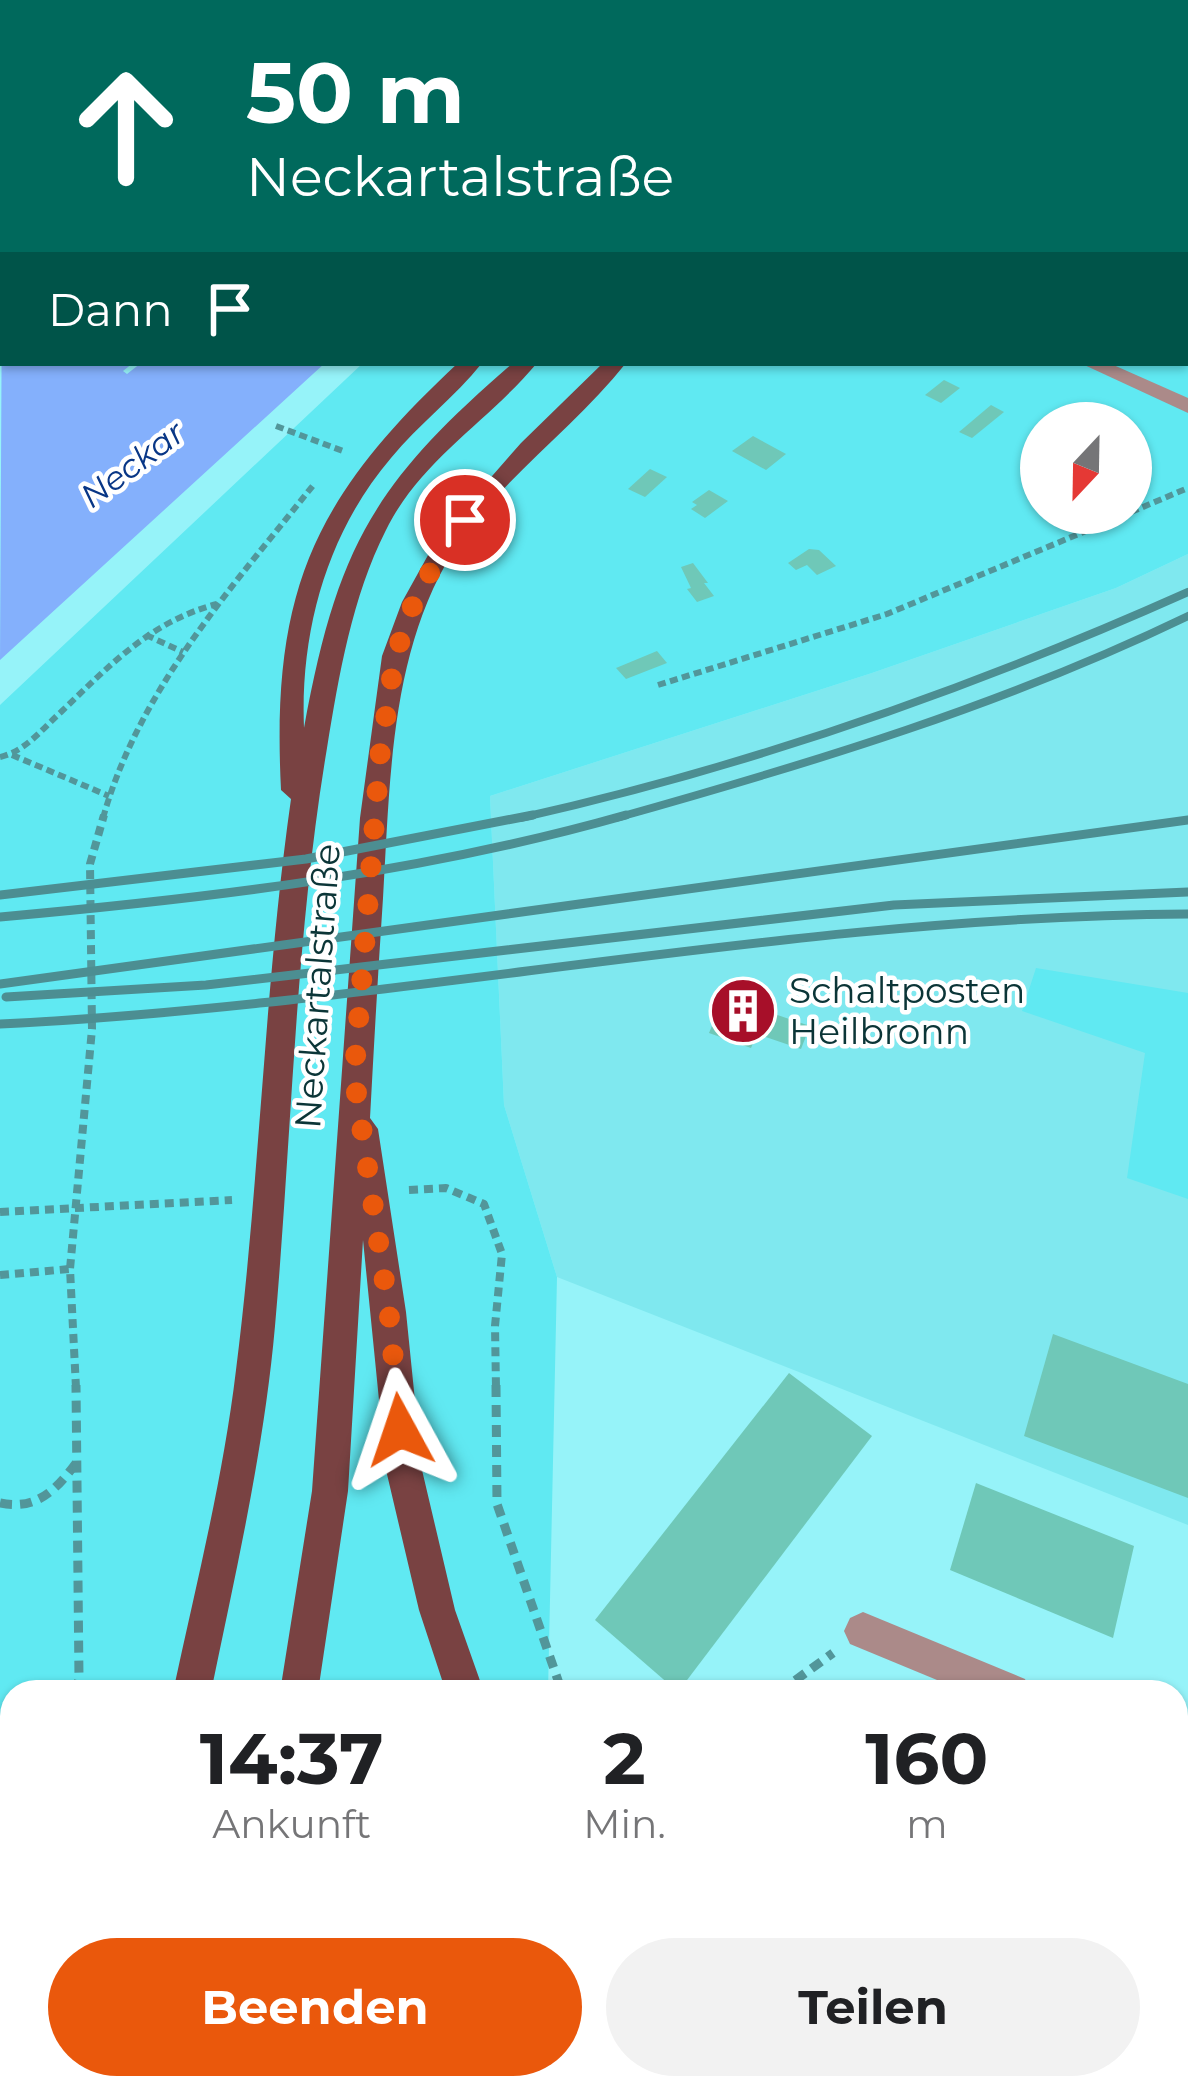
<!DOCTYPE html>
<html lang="de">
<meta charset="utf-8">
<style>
:root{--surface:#fff;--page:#f2f2f2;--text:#202124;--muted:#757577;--accent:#ea580c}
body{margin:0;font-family:Montserrat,sans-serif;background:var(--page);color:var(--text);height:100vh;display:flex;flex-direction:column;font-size:45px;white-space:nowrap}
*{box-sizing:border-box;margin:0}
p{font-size:39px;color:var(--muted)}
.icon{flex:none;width:66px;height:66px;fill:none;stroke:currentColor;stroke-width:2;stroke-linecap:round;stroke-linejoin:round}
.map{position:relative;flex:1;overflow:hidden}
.side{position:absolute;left:0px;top:1680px;width:1188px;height:420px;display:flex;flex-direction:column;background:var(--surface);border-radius:36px 36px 0 0;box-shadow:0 3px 9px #0004}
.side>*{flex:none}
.banner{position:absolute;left:0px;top:0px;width:1188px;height:366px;box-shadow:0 3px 9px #0004;background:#00695c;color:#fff;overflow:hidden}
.needle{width:78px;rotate:202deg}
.tools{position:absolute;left:1020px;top:402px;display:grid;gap:24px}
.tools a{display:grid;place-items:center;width:132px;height:132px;border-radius:50%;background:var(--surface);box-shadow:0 3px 9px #0004;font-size:60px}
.pin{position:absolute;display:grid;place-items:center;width:102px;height:102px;color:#fff;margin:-51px;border:6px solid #fff;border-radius:50%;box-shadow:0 3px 12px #0007}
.me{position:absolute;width:132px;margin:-66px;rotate:355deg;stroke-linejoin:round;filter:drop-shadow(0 0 9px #0008)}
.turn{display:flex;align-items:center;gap:42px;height:252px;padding:0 48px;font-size:54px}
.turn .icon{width:156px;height:156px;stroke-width:2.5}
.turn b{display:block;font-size:84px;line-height:102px}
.then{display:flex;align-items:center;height:114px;padding:0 48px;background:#0003;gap:24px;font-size:45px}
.eta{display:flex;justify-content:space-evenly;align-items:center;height:204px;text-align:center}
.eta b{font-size:72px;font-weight:700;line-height:84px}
.action{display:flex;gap:24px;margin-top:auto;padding:24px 48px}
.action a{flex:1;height:138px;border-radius:72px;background:var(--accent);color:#fff;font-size:48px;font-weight:700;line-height:138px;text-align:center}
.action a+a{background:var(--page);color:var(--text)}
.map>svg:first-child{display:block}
.built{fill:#7fe8ef}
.green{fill:#60e9f2;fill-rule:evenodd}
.water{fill:#84b0fc}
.building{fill:#6fc8b8}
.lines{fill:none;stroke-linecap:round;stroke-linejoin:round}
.path-far3{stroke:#52969a;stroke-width:4.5;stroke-dasharray:6 4.5;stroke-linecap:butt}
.path-far2{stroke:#52969a;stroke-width:6;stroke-dasharray:8 4.5;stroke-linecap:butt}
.path-far1{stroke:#52969a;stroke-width:8;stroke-dasharray:9 6;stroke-linecap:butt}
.path{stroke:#52969a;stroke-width:9;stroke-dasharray:12 8;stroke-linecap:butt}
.minor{fill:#ab8a89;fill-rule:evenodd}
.major{fill:#794242;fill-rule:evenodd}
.rail-far1{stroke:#4c8e92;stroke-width:8}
.rail{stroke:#4c8e92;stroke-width:9}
.route{stroke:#ea580c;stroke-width:21;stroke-dasharray:0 37.8}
.labels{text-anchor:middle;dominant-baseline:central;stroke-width:9;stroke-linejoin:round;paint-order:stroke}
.far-water-label{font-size:33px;font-style:italic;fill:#083686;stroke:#fff}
.street-label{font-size:36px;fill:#0b3537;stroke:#fff}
.poi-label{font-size:36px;fill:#0b3537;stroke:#fff;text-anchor:start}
</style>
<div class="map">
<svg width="1188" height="2100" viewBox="0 0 1188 2100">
<rect width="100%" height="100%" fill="#96f3f9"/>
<!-- built -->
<path class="built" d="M1188,554V1525L557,1277L504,1105L490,796L872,673L1116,588Z"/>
<!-- green -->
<g class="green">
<path d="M748,0H1188V554L1116,588L872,673L490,796L504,1105L557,1277L548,1692H12V2088H539L538,2100H0V705L363,363H1185V3H745ZM1041,423H1131V513H1041Z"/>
<path d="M1036,968L1188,993V1199L1127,1178L1145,1053L1022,1011Z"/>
</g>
<!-- water -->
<path class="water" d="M3,89V363H133L123,371L127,374L141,363H325L0,660Z"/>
<!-- building -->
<g class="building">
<path d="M944,380L960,388L941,403L925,395Z"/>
<path d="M991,405L1004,412L972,438L959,432Z"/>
<path d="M753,436L786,454L766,470L732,451Z"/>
<path d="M650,469L667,477L645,497L628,489Z"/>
<path d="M709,490L728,501L705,518L691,509L697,505L692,502Z"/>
<path d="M809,549L819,550L836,566L817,575L807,565L796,570L788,563Z"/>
<path d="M693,563L708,583H704L714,596L697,602L687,589L691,588L681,567Z"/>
<path d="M657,651L667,663L626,679L616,668Z"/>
<path d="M724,997L810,1026L801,1049L757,1034L751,1048L709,1033Z"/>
<path d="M1053,1334L1188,1384V1498L1024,1436Z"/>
<path d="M789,1373L872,1436L678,1692L595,1620Z"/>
<path d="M976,1483L1134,1546L1113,1638L950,1570Z"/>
<path d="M1176,1887L1188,1895V2048L1176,2078Z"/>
<path d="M1023,2088H1173L1168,2100H1018Z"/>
</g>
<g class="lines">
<!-- path-far3 -->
<g class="path-far3">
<path d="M533,0L543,3"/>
<path d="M23,3L27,0"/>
</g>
<!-- path-far2 -->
<g class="path-far2">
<path d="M276,426L343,451"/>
<path d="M1131,512L1188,488"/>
<path d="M146,635L183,652"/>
<path d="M658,685L887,614L1129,513"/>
<path d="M12,755L109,796"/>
<path d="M0,757C26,751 42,729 61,712C109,666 151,621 217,604"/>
<path d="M103,818C139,689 233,586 315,483"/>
</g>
<!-- path-far1 -->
<g class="path-far1">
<path d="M409,1190L446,1188L484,1204L502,1254L495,1326L496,1388"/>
<path d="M0,1212L232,1200"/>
<path d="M0,1275L70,1269"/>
<path d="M76,1388L70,1269L92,1029L90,864L104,815"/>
</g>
<!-- path -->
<g class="path">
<path d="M496,1385L497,1504L562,1692"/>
<path d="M0,1503C38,1511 58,1488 79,1459"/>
<path d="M75,1692L79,1679L76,1385"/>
<path d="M779,1692L833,1653"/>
<path d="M0,1924L12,1892"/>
<path d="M825,2088L842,2100"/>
<path d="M847,2100L852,2088"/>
</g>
<!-- minor -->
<g class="minor">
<path d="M1080,363H1109L1188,398V413Z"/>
<path d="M863,1612L1025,1679L1031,1692H966L850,1644L844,1631L850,1618Z"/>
<path d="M1176,1743L1188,1748V1786L1176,1781Z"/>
</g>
<!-- major -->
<g class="major">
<path d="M597,0H624L626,3H599Z"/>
<path d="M670,0H698L700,3H672Z"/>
<path d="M703,0H750L752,3H705Z"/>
<path d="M824,0H854L822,3Z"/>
<path d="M930,0H949L928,3Z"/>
<path d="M991,0H1012L989,3Z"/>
<rect x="1185" y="88" width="3" height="12"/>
<rect x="1185" y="115" width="3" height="12"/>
<path d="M458,363H482C455,397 419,424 391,458C327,533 300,631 304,728C337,547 374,483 513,363H537C488,422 421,459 386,530C352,597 339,675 327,748C295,939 292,1133 275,1326C264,1450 236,1571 211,1692H173C196,1585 223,1479 236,1370C260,1180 264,989 291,799L281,790C271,591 313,498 458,363Z"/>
<path d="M603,363H626C574,429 499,480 453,552C390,652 390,783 383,898C378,972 374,1045 370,1118L378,1129L406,1312L422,1470L455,1610L484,1692H446L419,1610L386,1470L363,1240L348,1491L318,1692H280L312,1491L360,818L382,656L402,602L437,539L521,443Z"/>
<path d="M0,2065L12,2070V2088H51L56,2100H0Z"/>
<path d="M169,2088H211L207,2100H165Z"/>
<path d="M645,2088H693L698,2100H650Z"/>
</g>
<!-- rail-far1 -->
<g class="rail-far1">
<path d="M520,818C752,766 971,689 1188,592"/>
<path d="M616,818C812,763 1004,705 1188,616"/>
</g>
<!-- rail -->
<g class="rail">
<path d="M0,895L306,859L533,815"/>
<path d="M0,917C211,898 422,873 626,815"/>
<path d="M0,984L1188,820"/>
<path d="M6,997L206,985L894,905L1188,892"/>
<path d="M0,1024C398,1005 788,916 1188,914"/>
</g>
</g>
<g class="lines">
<!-- route -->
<path class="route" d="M400,1430L389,1312L354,1076L380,755L395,656L414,602L445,545L465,520"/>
</g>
<!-- icons -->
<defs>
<g id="building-disc" transform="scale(3.45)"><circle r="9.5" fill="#a70f29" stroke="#fff"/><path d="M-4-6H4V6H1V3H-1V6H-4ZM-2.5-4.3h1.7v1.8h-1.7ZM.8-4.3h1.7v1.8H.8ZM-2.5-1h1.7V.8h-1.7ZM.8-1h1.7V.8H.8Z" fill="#fff"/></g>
</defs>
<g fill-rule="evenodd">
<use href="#building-disc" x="743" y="1011"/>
</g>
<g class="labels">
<!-- far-water labels -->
<g class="far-water-label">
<text transform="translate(132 464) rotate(-37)">Neckar</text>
</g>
<!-- street labels -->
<g class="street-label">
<text transform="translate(317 986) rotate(-86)">Neckartalstraße</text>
</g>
<!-- poi labels -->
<g class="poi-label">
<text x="789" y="990">Schaltposten<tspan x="789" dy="41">Heilbronn</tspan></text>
</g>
</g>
</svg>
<div class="tools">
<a><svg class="needle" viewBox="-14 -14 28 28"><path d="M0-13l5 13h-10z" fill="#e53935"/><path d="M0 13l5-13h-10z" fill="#757577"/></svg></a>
</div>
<div class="pin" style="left:465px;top:520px;background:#d93025"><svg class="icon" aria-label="arrive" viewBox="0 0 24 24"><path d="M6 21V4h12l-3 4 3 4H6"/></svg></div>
<svg class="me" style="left:400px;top:1430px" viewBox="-20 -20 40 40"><path d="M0-17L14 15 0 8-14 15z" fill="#ea580c" stroke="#fff" stroke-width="4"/></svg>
<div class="banner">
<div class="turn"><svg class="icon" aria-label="ahead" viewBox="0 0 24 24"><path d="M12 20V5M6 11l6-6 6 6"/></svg><div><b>50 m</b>Neckartalstraße</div></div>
<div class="then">Dann<svg class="icon" aria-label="arrive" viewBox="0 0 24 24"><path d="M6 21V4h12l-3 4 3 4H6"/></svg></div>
</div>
<section class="side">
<div class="eta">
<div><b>14:37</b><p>Ankunft</p></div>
<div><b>2</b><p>Min.</p></div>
<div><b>160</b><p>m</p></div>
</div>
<div class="action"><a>Beenden</a><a>Teilen</a></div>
</section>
</div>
